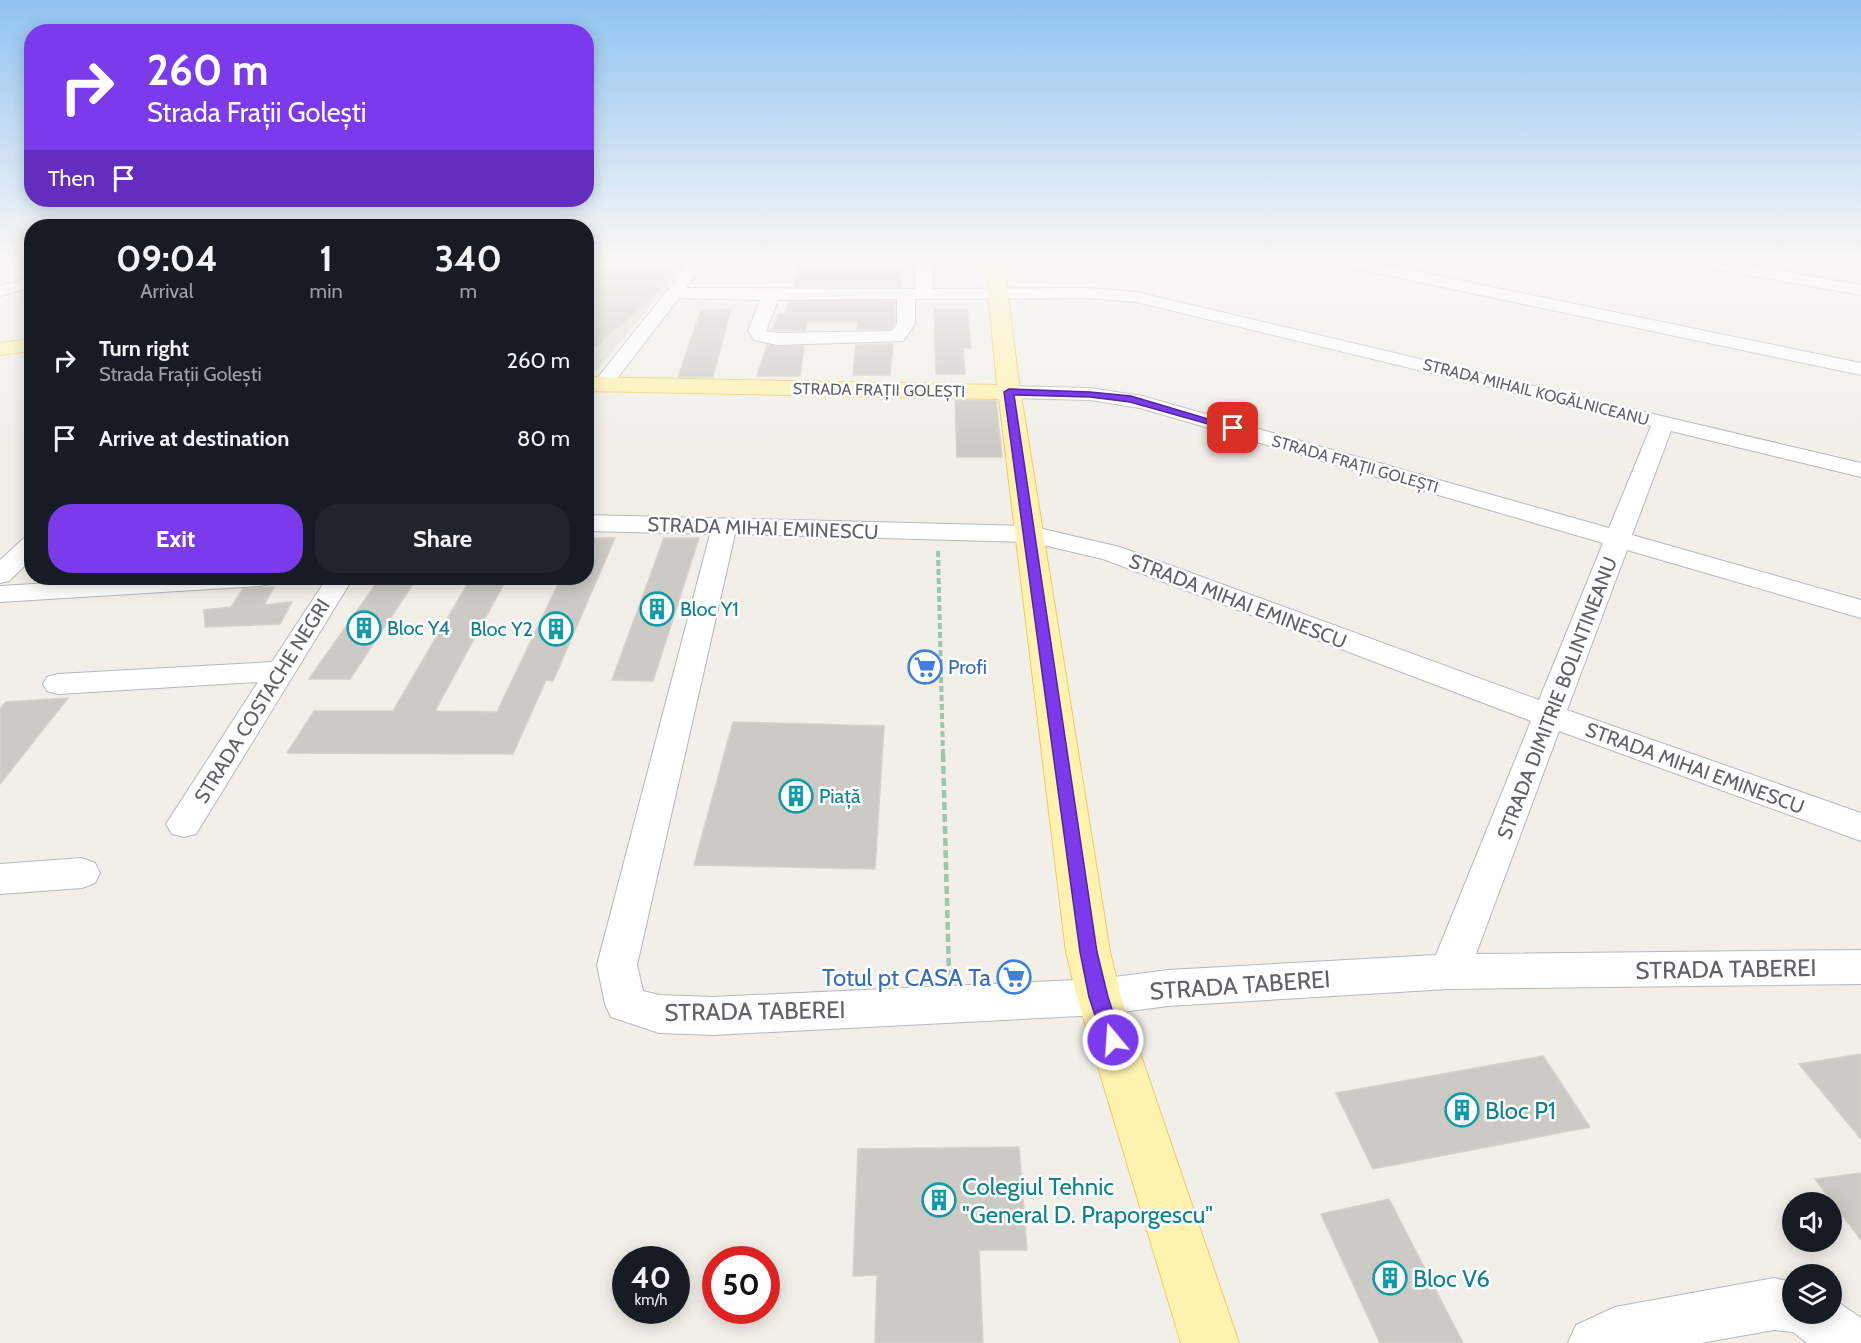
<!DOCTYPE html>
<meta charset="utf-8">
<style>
:root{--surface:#171b24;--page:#20242c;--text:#f1f3f6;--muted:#9ea1a6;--accent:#7c3aed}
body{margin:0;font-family:Cabin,sans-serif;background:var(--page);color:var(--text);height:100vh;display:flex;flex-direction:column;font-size:22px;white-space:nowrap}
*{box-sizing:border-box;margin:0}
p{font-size:20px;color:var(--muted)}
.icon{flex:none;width:33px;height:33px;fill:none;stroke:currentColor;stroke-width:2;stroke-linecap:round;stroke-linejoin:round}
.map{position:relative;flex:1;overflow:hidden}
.drawer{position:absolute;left:24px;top:219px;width:570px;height:366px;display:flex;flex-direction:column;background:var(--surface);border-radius:24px;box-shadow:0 3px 15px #0003}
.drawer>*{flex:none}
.banner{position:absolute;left:24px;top:24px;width:570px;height:183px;border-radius:24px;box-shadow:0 3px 15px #0003;background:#7c3aed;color:#fff;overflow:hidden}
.tools{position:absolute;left:1782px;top:1192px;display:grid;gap:12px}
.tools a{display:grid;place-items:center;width:60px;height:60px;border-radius:50%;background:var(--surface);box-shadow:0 3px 15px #0003;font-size:30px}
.speed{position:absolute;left:612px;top:1246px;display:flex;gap:12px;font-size:30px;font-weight:700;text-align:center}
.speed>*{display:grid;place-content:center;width:78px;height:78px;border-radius:50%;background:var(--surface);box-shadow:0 3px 15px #0003;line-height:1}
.speed small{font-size:15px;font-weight:400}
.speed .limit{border:9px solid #d22;background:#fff;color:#111}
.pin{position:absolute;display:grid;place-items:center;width:51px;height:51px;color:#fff;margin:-26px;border-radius:12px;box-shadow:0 3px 9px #0006}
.me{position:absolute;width:66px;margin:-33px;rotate:342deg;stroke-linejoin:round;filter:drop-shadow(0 0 4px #0008)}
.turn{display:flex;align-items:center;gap:21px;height:126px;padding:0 24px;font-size:27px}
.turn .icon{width:78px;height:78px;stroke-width:2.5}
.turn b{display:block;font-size:42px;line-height:51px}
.then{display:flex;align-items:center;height:57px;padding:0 24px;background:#0003;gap:12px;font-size:22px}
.eta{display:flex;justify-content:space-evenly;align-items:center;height:102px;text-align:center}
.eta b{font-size:36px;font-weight:800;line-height:42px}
.primary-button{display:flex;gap:12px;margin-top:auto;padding:12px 24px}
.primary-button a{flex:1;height:69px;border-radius:24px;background:var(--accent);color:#fff;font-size:24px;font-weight:800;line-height:69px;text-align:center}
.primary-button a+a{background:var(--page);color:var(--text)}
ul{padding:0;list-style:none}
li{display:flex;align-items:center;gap:18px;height:78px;padding:0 24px}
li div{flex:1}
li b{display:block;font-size:22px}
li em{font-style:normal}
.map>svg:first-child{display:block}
.education{fill:#e1ded6}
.building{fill:#cccac5;stroke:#d6d1c6;stroke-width:1.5}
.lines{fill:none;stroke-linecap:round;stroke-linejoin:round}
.minor-casing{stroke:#b5b8bc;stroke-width:2}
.major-casing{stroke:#f2c960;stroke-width:2}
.path-far1{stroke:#9cc7a9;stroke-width:4;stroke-dasharray:6 3;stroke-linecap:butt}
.path{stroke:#9cc7a9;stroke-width:4.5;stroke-dasharray:8 4;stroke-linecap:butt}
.minor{fill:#fff;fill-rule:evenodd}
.major{fill:#fff2af;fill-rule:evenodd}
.route{fill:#7c3aed;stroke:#51269a;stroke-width:1.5}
.labels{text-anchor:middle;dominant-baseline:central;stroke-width:5;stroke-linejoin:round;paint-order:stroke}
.far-street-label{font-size:16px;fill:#5f6368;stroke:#fff}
.street-label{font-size:20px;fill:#5f6368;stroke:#fff}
.culture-label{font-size:20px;fill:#0d838f;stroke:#fff;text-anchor:start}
.shop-label{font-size:20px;fill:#366cbe;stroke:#fff;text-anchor:start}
.near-street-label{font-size:24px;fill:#5f6368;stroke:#fff}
.near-shop-label{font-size:24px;fill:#366cbe;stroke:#fff;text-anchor:end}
.near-culture-label{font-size:24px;fill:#0d838f;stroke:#fff;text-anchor:start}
</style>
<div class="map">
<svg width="1861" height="1343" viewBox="0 0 1861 1343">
<rect width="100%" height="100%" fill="#f1efe8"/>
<!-- education -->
<path class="education" d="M587,258H690L592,376L587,375Z"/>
<!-- building -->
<g class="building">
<path d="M650,258H686L649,301L586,354V282L601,267L650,269Z"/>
<path d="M801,258H828L827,264H878L879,258H904L902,287L793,286Z"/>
<path d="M895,301V323L891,329H857L858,322H807L806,330H772L778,314H785L789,302Z"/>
<path d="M731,309L713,377H678L701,310Z"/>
<path d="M934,309H967L971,348H963L965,374H936Z"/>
<path d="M893,344L890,375H853L856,345Z"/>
<path d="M767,345L804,346L800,376H757Z"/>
<path d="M955,400L996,401L1002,457H957Z"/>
<path d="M586,538H615L553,681L546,680L513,754L287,753L314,711H393L471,578H507L435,711L497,712L561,578H586Z"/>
<path d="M664,538H699L653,681L612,680Z"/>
<path d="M380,578H417L350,679H309Z"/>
<path d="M274,587L264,605L292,602L280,624L205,627L204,610L231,607L243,589Z"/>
<path d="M68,698L0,784V709L6,702Z"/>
<path d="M733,722L884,726L875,869L694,865Z"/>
<path d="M1861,1054V1139L1799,1064Z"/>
<path d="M1543,1056L1590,1127L1373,1169L1336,1093Z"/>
<path d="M1019,1147L1027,1250H979L983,1343H875L877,1275L853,1276L858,1149Z"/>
<path d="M1861,1173V1240L1815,1179Z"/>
<path d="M1389,1199L1463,1343H1380L1321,1214Z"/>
</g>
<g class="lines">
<!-- minor casing -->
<g class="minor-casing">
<g id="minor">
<path d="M4,258L32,259V269L6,261Z"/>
<path d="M693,258H709L686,288L915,289L916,258H932L933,289L1088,288L1136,292L1861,463V477L1671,431L1632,535L1861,600V618L1627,550L1567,710L1861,813V841L1559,731L1476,954L1861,950V984L1449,989L1168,1006L1099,1015L713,1035L659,1033L611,1017L605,1004L597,965L710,534L586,531V515L1030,526L1120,547L1539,700L1603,543L1140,408L1090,400L1009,398L1002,396L999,392L1002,388L1009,386L1090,388L1142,396L1609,528L1651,426L1136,302L1088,298L915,299V324L903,341L777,345L754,340L748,331L760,300L679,298L609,389H595L592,385L595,381ZM897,299V324L892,331L777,333L766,331L778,300ZM735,534L1030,542L1103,559L1531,721L1436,955L1168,970L1099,979L713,997L659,995L643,991L637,965Z"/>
<path d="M1320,258H1351L1861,363V375L1328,263Z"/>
<path d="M1674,258H1709L1861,285V295L1682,263Z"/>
<path d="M32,277V287L0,296V286Z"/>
<path d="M32,536V559L9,581L0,583V560L23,539Z"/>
<path d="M136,578H273L270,584L260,586L0,602V586Z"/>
<path d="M327,578H353L196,834L184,837L172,834L166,824L258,682L58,694L47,691L43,684L47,677L58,674L272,662Z"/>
<path d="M82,858L95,863L100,873L95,883L82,888L0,894V864Z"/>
<path d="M1774,1278L1792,1282V1314H1832V1298L1861,1318V1343H1807L1793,1332L1774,1330L1701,1343H1568L1576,1325L1615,1307Z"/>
</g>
</g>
<!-- major casing -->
<g class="major-casing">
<g id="major">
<path d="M985,258H1003L1018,376L1110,952L1121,997L1239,1343H1181L1077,997L1066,952L999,399L586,391V377L997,385Z"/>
<path d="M32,339V351L0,355V343Z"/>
</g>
</g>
<!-- path-far1 -->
<path class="path-far1" d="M938,551L943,756"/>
<!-- path -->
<path class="path" d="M943,754L949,975"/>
<!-- minor -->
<use href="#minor" class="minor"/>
<!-- major -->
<use href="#major" class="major"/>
</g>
<!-- sky -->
<linearGradient id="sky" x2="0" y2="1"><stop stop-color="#8fc3f1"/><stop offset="0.58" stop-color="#f9f8f5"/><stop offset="1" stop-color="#f9f8f5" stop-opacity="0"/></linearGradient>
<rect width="1861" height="446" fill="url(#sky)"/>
<!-- route -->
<path class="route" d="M1009,389L1090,392L1131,396L1238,428L1233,431L1130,402L1090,397L1014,395L1097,952L1108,997L1122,1040L1119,1047L1113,1049L1106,1047L1103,1040L1089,997L1080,952L1004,392Z"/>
<!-- icons -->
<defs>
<g id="building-ring" transform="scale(1.725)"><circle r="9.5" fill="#fff" stroke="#0f9aa8" stroke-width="1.5"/><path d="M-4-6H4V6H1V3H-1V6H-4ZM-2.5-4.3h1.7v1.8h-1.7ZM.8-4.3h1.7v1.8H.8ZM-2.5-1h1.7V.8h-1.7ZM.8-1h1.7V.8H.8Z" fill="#0f9aa8"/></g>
<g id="supermarket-ring" transform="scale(1.725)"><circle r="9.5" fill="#fff" stroke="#3f7fe0" stroke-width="1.5"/><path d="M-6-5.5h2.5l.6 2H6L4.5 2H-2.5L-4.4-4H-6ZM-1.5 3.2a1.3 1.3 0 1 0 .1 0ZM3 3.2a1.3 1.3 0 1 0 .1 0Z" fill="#3f7fe0"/></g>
</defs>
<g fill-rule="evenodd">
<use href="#building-ring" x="657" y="609"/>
<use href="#building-ring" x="364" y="628"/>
<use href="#building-ring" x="556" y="629"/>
<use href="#supermarket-ring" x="925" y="667"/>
<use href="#building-ring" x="796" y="796"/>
<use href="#supermarket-ring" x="1014" y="977"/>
<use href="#building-ring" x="1462" y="1110"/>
<use href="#building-ring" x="939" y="1200"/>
<use href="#building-ring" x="1390" y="1278"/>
</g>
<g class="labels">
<!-- far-street labels -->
<g class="far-street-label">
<text transform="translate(879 390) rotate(1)">STRADA FRAȚII GOLEȘTI</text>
<text transform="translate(1536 392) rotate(14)">STRADA MIHAIL KOGĂLNICEANU</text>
<text transform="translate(1355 464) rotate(16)">STRADA FRAȚII GOLEȘTI</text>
</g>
<!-- street labels -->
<g class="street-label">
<text transform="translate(763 528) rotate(2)">STRADA MIHAI EMINESCU</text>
<text transform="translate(1238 601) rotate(21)">STRADA MIHAI EMINESCU</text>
<text transform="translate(1557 698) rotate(-69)">STRADA DIMITRIE BOLINTINEANU</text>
<text transform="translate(262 701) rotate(-58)">STRADA COSTACHE NEGRI</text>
<text transform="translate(1695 768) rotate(20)">STRADA MIHAI EMINESCU</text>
</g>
<!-- culture labels -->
<g class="culture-label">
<text x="680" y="609">Bloc Y1</text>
<text x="387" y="628">Bloc Y4</text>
<text x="533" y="629" text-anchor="end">Bloc Y2</text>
<text x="819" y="796">Piață</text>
</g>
<!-- shop labels -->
<g class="shop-label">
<text x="948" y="667">Profi</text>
</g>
<!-- near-street labels -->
<g class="near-street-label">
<text transform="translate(1726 969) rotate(-1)">STRADA TABEREI</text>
<text transform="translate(1240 985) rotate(-4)">STRADA TABEREI</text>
<text transform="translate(755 1011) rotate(-1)">STRADA TABEREI</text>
</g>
<!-- near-shop labels -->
<g class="near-shop-label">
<text x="991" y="977">Totul pt CASA Ta</text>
</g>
<!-- near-culture labels -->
<g class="near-culture-label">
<text x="1485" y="1110">Bloc P1</text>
<text x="962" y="1186">Colegiul Tehnic<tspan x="962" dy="28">"General D. Praporgescu"</tspan></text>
<text x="1413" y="1278">Bloc V6</text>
</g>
</g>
</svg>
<div class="tools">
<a><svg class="icon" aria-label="sound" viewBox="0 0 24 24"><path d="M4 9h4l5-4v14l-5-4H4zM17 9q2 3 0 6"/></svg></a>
<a><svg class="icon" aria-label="layers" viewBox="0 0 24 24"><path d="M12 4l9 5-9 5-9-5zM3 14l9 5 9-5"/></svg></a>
</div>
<div class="speed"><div>40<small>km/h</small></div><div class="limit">50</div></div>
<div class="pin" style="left:1233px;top:428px;background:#d93025"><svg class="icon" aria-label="arrive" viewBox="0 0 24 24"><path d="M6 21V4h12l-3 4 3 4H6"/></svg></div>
<svg class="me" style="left:1113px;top:1040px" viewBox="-20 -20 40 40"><circle r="17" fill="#7c3aed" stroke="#fff" stroke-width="3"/><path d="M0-11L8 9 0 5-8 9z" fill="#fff"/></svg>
<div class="banner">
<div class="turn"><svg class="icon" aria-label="right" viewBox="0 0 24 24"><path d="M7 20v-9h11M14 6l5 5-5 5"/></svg><div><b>260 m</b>Strada Frații Golești</div></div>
<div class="then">Then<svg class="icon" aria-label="arrive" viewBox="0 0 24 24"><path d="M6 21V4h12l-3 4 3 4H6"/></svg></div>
</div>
<section class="drawer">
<div class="eta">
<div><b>09:04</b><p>Arrival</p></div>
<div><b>1</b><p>min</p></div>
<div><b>340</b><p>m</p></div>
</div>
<ul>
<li><svg class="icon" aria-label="right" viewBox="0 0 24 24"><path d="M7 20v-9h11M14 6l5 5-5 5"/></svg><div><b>Turn right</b><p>Strada Frații Golești</p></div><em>260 m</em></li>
<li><svg class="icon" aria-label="arrive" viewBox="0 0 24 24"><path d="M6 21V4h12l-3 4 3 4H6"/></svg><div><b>Arrive at destination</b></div><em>80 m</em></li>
</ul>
<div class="primary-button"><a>Exit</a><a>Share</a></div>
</section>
</div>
